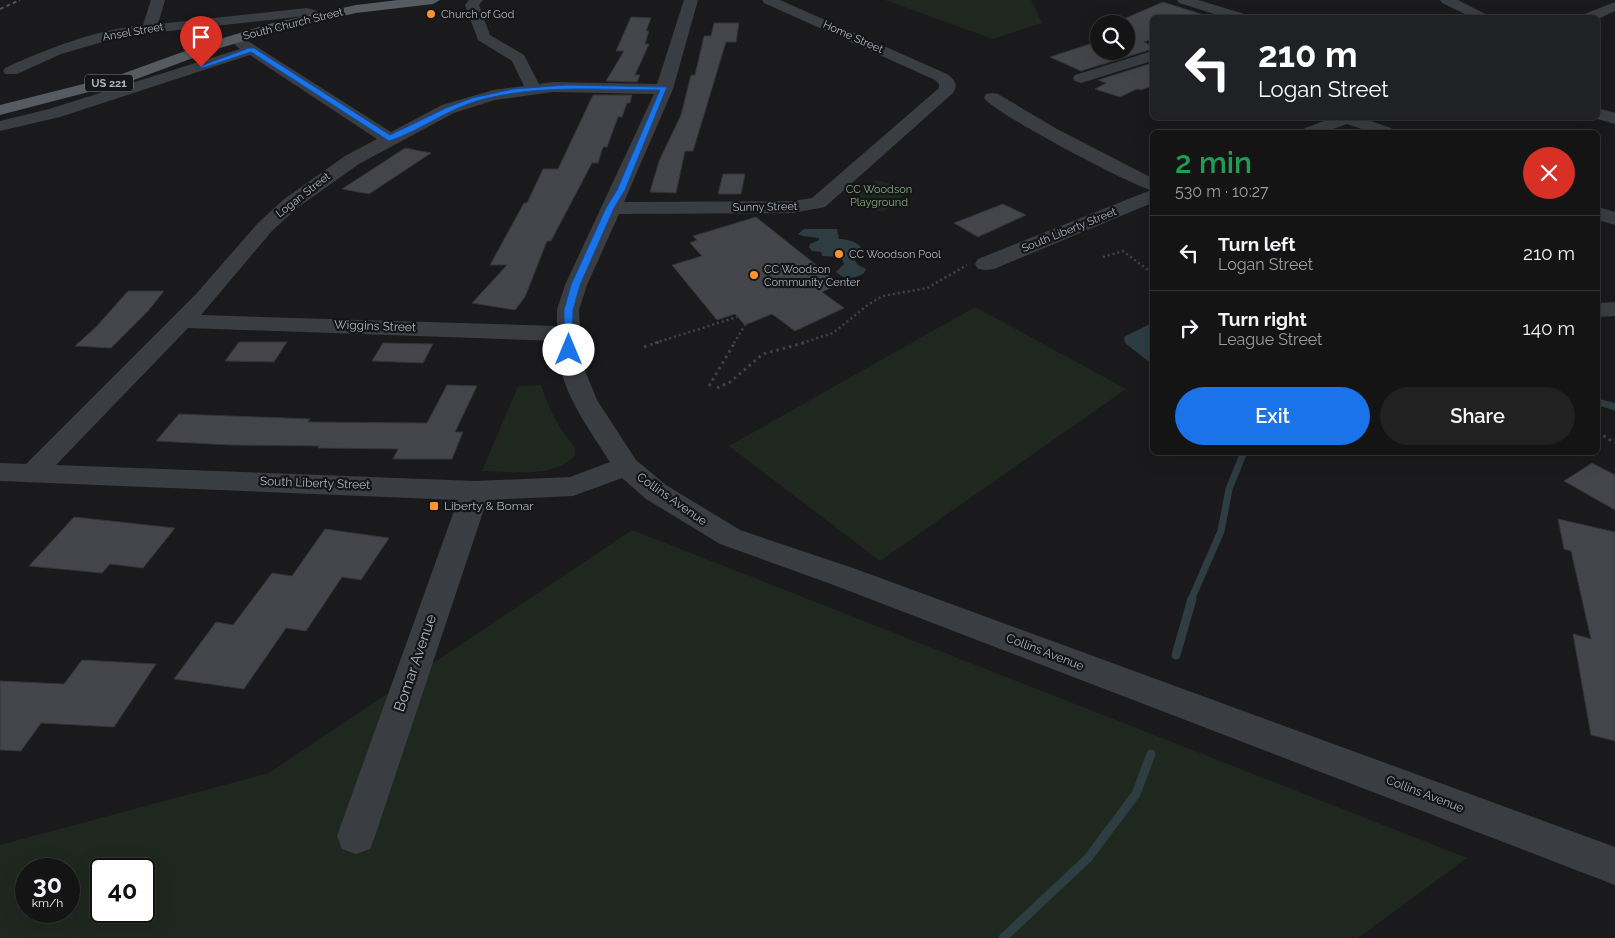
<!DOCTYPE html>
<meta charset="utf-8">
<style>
:root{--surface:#141415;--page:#212122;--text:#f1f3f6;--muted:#9d9ea0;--line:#333334;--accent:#1a73e8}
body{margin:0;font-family:Raleway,sans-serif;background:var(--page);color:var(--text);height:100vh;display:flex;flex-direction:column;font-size:19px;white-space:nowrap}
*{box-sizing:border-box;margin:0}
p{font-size:16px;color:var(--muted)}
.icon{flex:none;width:28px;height:28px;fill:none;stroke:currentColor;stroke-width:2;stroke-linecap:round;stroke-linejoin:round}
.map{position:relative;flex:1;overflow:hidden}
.sheet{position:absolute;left:1150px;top:130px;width:450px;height:325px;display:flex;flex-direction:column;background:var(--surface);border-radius:8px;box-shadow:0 5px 20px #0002,0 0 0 1px var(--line)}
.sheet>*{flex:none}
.banner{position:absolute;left:1150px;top:15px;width:450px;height:105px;border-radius:8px;box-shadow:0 5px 20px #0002,0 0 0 1px var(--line);background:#202124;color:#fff;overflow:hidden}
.buttons{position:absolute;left:1090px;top:15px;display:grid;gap:10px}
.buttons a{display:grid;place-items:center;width:45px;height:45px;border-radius:50%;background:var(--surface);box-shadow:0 5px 20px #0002,0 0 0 1px var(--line);font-size:25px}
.speed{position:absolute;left:15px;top:858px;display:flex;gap:10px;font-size:25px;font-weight:700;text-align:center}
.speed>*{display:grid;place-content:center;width:65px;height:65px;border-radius:50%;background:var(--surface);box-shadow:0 5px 20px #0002,0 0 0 1px var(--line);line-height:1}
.speed small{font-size:12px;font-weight:400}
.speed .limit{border:2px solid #111;border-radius:8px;background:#fff;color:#111}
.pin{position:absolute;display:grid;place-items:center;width:42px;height:42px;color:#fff;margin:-51px -21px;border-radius:50% 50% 50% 0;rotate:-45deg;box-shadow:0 0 5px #0007}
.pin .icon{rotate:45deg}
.me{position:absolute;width:55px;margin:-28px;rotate:0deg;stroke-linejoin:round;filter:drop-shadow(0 0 4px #0008)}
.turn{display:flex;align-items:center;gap:18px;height:105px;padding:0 25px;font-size:22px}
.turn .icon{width:65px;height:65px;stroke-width:2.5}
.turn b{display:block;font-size:35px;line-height:42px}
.round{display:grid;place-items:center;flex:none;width:52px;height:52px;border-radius:26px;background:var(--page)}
.overview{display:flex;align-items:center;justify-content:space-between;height:85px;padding:0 25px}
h1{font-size:30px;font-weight:600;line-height:38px;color:#1e9e55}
.button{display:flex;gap:10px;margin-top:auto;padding:10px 25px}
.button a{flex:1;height:58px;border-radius:30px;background:var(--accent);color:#fff;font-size:20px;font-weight:600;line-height:58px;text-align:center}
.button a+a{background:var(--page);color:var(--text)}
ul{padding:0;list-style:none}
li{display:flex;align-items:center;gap:15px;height:75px;padding:0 25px;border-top:1px solid var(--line)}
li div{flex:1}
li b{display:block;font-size:19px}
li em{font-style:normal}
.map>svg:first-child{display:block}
.green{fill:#1f281f;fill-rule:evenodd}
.water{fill:#2e3d42}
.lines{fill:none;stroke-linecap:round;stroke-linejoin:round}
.stream-far1{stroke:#2e3d42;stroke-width:7}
.stream{stroke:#2e3d42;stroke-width:9}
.building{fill:#44454a;stroke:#333439}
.path-far1{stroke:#404449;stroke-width:2.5;stroke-dasharray:2 3;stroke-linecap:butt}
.path{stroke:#404449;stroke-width:3;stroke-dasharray:2.5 4;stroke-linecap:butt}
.minor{fill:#3a3d42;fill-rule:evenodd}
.major{fill:#565a61;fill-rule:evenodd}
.rail{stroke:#4d5157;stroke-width:2;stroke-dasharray:4 3;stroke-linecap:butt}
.route{fill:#1a73e8;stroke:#114b97}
.poi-dot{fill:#ff942f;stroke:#151518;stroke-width:2}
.labels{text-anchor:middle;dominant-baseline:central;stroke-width:4.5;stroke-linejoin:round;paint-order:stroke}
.far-poi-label{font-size:11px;fill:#abb4bd;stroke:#151518;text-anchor:start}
.far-street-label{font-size:11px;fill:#abb4bd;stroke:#151518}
.shield{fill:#151518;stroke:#7e848c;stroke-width:1}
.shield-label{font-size:11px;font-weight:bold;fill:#abb4bd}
.far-park-label{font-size:11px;fill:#85aa80;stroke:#151518}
.street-label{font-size:12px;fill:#abb4bd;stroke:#151518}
.poi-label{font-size:12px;fill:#abb4bd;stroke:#151518;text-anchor:start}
.near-street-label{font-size:15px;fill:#abb4bd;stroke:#151518}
</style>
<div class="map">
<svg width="1615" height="938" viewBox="0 0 1615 938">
<rect width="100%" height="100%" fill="#1a1a1c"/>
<!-- green -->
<g class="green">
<path d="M885,0H1031L1042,23L993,39Z"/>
<path d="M876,180L910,189L883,212L848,202Z"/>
<path d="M975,307L1126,389L880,561L729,446Z"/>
<path d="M541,385C548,407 559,430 575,447V455C555,479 511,471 482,471L518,386Z"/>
<path d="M632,530L1467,858L1358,938H0V845L269,773ZM26,869H69V911H26ZM101,869H144V911H101Z"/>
</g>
<!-- water -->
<g class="water">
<path d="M804,229H837L839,239C847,239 855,241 861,247L854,259L858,265L866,269L864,273C855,279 844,280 836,272L844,264L841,257L822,256L821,252L812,251L809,247L810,244L819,240V238L803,236L798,234Z"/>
<path d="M1148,325H1152V364L1125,343L1124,337Z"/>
</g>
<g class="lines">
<!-- stream-far1 -->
<g class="stream-far1">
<path d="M1598,402L1615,407"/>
<path d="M1191,600L1221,531L1229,489L1244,452"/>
</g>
<!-- stream -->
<g class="stream">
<path d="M1176,655L1192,599"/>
<path d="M1003,938L1088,858L1136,794L1151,754"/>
</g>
</g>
<!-- building -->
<g class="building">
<path d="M1163,2L1204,15L1199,18H1152V39L1144,42L1152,46V49L1081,71L1050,57L1099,41V51H1126V18Z"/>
<path d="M631,17L651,18L646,31H649L645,44H649L635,75H640L637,82L606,81L624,51H616Z"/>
<path d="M714,23H739L736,42H726L693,151H685L676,193L650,192L659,161L681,115L691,75H695L704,36H711Z"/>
<path d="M1152,63V86L1141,90L1137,89L1120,97L1095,89L1106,83L1098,80Z"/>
<path d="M593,95H632L630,103H627L622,117H618L607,147H603L598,163H592L551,241H547L525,297L515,310L472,303L507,265H490L524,203H527L543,169H558Z"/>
<path d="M405,148L431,153L369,194L342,189Z"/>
<path d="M723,174H745L741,194H718Z"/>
<path d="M1003,204L1026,215L978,237L954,223Z"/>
<path d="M756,217L840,284L822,292L844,308L795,331L772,314L745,325L735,314L717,320L672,265L702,256L690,243L697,240L693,236Z"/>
<path d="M128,291H164L148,311L111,348L75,346L96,327Z"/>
<path d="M239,342H287L274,362L225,361Z"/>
<path d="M383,343L433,344L423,363L372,361Z"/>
<path d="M447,385L477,386L455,432H463L452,459H393L398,449L318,448L319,446L230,445L156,441L179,414L310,419L308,422L427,423Z"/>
<path d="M1592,463L1615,475V510L1564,481Z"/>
<path d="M74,517L175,528L143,568L110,564L102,573L29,566Z"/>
<path d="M1558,519L1615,532V741L1591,735L1573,634L1591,639L1571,551L1564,549Z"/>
<path d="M325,529L389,538L361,580L342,577L306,631L286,628L244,689L174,679L216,622L233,625L272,573L292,576Z"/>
<path d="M82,660L156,664L114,727L41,723L21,751L0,750V681L64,684Z"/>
</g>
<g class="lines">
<!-- path-far1 -->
<g class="path-far1">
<path d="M1103,257L1123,251L1152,273"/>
<path d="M655,343L737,317"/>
<path d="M734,343L745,325"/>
<path d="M802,343L833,333L869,304L883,296L927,288L967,265"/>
</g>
<!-- path -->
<g class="path">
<path d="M644,347L659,342"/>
<path d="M709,386L735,342"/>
<path d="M717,388L730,382L763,354L807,342"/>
<path d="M1598,432L1615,443"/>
</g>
<!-- minor -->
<g class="minor">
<path d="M151,0H165L158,24L307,8L325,13L327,16L325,19L320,20L306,16L123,36L61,54L17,74H5L3,71L5,68C49,48 95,30 143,25Z"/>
<path d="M469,0H483L479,5L490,35L524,55L539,84L553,82L657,84L684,0H698L673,89L624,202L793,201L812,198L939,88V84L935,80L764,3L762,0H780L947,74C954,79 959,85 953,93L825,207L793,213L619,214L587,285L579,310L581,350L586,373L597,400L636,460L666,485L740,530L853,568L1615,847V885L831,584L720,544L646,499L622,478L573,496L487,500L375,836L370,849L356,854L342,849L337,836L458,500L0,481V463L26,464L196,294L258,223L283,200L345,156L377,139L250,55L60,117L0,131V121L49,109L240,49L228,39L230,36H240L391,132L442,105L493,90L524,86L512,61L478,40L465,5ZM553,92L654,94L565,285L557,310V326L201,315L272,231L297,208L359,164L454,113L495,100ZM188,328L557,341C557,387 586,424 610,462L570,477L476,481L56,465Z"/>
<path d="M1177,0H1198L1248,15L1250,18H1227L1179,3Z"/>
<path d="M1440,0H1458L1493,18H1473L1442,3Z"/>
<path d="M1615,2V11L1598,19L1580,18L1582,15Z"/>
<path d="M1152,51V61L1081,83L1075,81L1073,78L1075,75Z"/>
<path d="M992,93L998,94L1057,129L1152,178V203L994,269L986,270L978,269L975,264L978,259L1151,190C1130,185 994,113 984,98L986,94Z"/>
<path d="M1598,108L1615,113V124L1594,118H1598Z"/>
<path d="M1332,118H1362L1391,128L1394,132H1370L1347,124L1325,132H1302L1305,128Z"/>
<path d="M1598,207L1615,212V225L1598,220Z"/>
<path d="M1615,302V316L1598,317V303Z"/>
</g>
<!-- major -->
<path class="major" d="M398,0H440L433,4L356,13L278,31L220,48L131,81L0,115V105L119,75L210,42L269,24L356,5Z"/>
<!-- rail -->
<path class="rail" d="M0,9L20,0"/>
</g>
<!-- route -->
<path class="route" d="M249,48H254L390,135L446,108L472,98L513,89L567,85L667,87L625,190L614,208L580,285L573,310L572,352H565L564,350V310L571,285L606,208L617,190L660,90C600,90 536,84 477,101C446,110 420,131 389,141L251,52L203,68L198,67Z"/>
<!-- markers -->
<g class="poi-dot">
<circle cx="431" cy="14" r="5"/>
<circle cx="839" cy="254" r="5"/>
<circle cx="754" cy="275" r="5"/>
<rect x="429" y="501" width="10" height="10" rx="2.5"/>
</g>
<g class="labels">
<!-- far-poi labels -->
<g class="far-poi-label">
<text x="441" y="14">Church of God</text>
<text x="849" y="254">CC Woodson Pool</text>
<text x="764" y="269">CC Woodson<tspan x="764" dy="13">Community Center</tspan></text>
</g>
<!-- far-street labels -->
<g class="far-street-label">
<text transform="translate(293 24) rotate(-14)">South Church Street</text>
<text transform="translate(133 32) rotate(-10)">Ansel Street</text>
<text transform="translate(853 37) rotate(24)">Home Street</text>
<text transform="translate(303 195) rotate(-38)">Logan Street</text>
<text transform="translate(765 207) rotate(-1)">Sunny Street</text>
<text transform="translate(1069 230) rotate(-22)">South Liberty Street</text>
</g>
<!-- shield labels -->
<rect class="shield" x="85" y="74.5" width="48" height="17" rx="4"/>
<g class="shield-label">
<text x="109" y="83">US 221</text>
</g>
<!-- far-park labels -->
<g class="far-park-label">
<text x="879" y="189">CC Woodson<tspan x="879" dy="13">Playground</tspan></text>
</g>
<!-- street labels -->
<g class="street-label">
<text transform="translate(375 326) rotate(2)">Wiggins Street</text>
<text transform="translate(315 483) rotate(2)">South Liberty Street</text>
<text transform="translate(672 499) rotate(35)">Collins Avenue</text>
<text transform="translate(1045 652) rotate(21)">Collins Avenue</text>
<text transform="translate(1425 794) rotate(21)">Collins Avenue</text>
</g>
<!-- poi labels -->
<g class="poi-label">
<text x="444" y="506">Liberty &amp; Bomar</text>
</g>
<!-- near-street labels -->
<g class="near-street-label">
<text transform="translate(415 663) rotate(-71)">Bomar Avenue</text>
</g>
</g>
</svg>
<div class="buttons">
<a><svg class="icon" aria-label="search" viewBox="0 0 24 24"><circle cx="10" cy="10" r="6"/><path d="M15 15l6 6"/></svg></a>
</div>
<div class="speed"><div>30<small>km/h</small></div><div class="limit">40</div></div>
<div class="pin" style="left:201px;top:67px;background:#d93025"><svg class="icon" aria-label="arrive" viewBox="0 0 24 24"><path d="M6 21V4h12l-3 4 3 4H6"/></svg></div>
<svg class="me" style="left:569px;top:350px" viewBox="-20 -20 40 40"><circle r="19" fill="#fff"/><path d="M0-13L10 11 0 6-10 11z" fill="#1a73e8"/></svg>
<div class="banner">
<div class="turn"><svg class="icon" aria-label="left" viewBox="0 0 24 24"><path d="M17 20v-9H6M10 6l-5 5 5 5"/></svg><div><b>210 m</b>Logan Street</div></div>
</div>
<section class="sheet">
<div class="overview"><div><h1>2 min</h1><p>530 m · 10:27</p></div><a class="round" style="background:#d93025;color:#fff"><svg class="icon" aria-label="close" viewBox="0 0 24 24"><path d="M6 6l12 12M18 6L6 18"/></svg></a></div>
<ul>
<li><svg class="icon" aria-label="left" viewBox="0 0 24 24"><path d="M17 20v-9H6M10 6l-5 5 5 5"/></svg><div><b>Turn left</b><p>Logan Street</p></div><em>210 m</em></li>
<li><svg class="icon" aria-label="right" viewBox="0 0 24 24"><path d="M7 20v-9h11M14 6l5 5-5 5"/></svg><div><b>Turn right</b><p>League Street</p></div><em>140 m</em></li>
</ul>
<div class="button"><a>Exit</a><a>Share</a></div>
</section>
</div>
